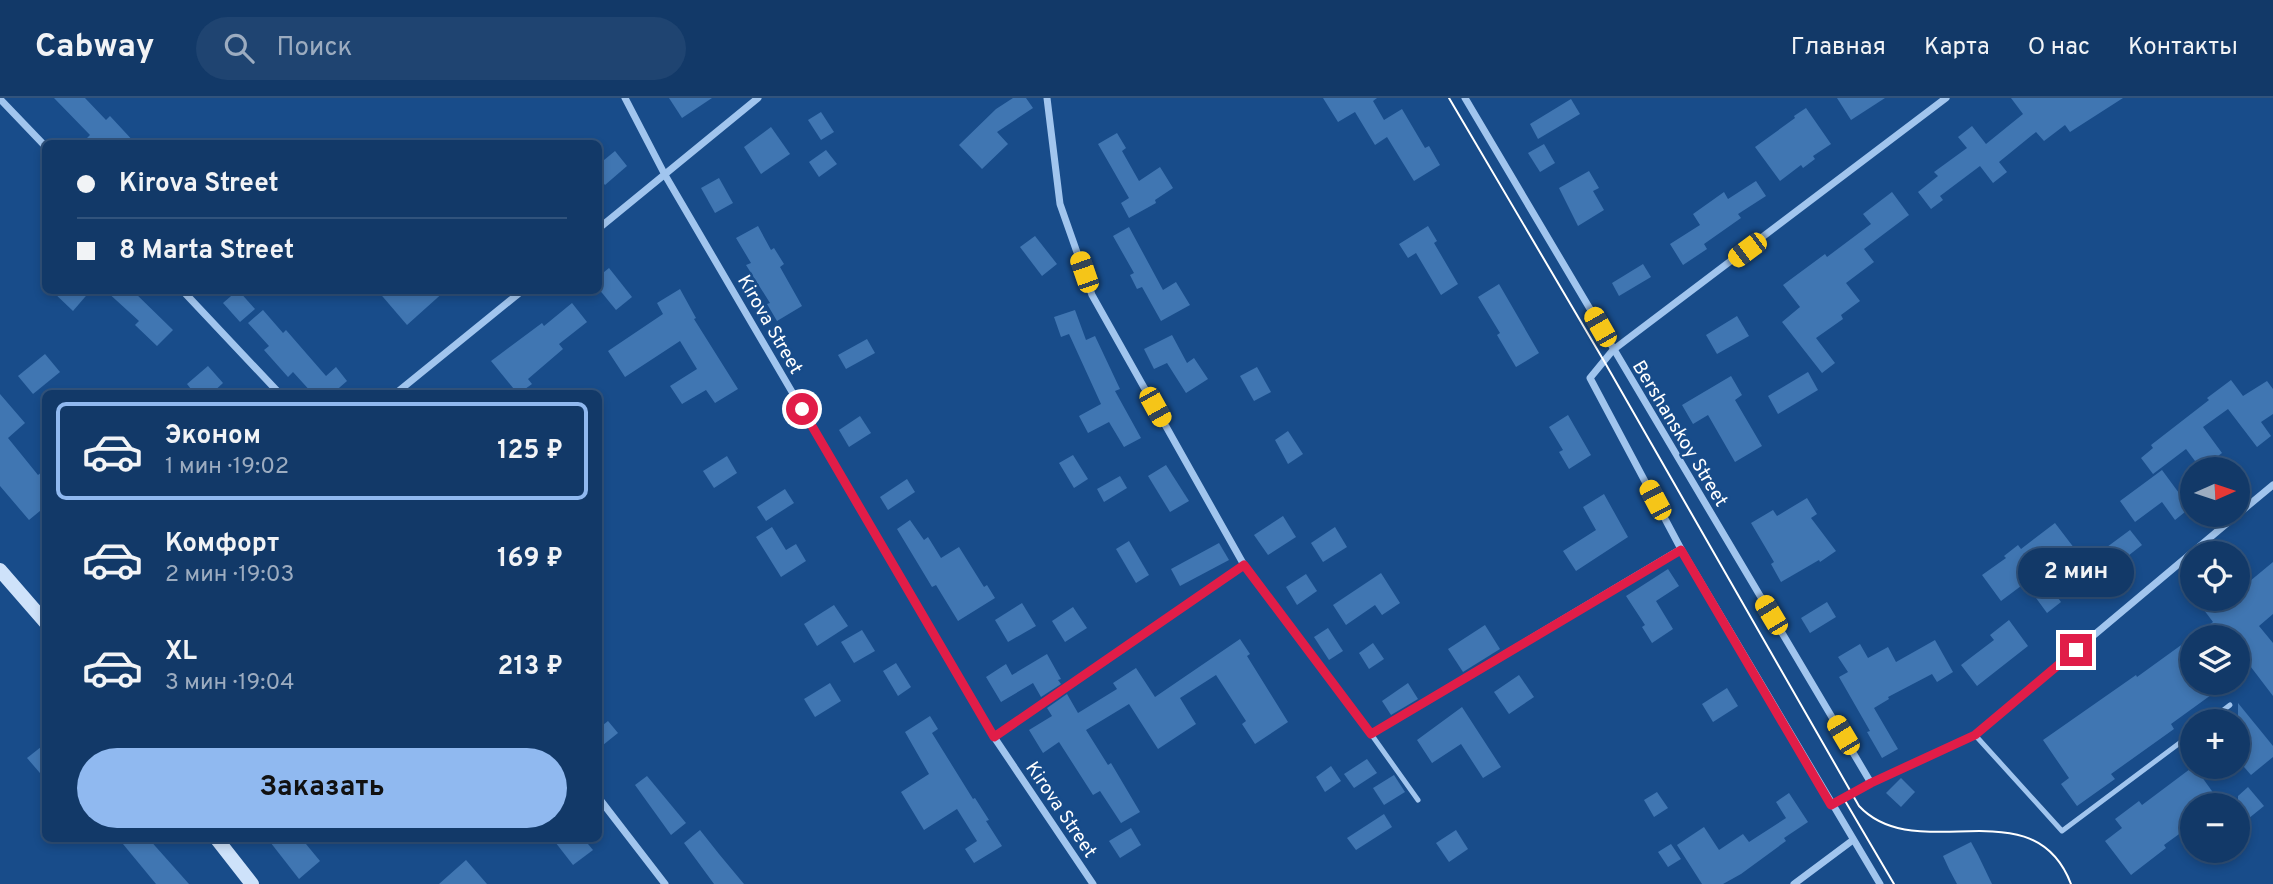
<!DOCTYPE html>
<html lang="ru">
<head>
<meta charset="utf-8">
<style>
  :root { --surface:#123968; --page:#1f4471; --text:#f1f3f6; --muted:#9cacc0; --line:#31537c; --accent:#90b9f0 }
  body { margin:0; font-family:Overpass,sans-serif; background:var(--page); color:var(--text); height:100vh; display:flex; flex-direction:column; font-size:26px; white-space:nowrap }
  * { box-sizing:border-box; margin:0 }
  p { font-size:23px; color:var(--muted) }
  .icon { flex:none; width:38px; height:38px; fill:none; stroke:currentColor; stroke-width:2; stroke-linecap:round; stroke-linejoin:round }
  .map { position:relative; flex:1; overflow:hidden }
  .side { position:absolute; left:42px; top:292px; width:560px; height:452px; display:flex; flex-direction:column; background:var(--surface); border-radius:10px; box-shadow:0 4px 10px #0003,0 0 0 2px var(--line) }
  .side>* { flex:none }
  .banner { position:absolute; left:42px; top:42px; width:560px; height:154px; border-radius:10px; box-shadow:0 4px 10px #0003,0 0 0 2px var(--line); display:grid; align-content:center; height:154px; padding:0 35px; background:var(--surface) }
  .needle { width:46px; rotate:87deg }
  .buttons { position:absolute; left:2180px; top:359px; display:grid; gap:14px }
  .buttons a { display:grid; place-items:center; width:70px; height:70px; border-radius:50%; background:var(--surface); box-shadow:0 4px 10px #0003,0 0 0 2px var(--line); font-size:35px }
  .end { position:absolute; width:32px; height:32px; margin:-16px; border:9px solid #e11d48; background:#fff; box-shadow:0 0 0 4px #fff }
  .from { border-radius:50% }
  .bubble { position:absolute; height:49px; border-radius:24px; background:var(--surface); box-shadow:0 4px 10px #0003,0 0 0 2px var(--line); font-size:23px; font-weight:700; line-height:49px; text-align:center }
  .car { position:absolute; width:21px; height:42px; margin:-21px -10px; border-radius:9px; box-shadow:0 0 5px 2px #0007; background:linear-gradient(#f5c518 24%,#345 0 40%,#f5c518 0 76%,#345 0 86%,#f5c518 0) }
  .banner b { display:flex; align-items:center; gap:24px; height:66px; font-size:26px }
  .banner b+b { border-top:2px solid var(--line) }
  .banner i { width:18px; height:18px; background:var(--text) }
  ul { padding:12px 0 0; list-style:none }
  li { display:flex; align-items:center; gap:21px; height:98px; margin:0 14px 10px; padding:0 21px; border:4px solid transparent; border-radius:10px }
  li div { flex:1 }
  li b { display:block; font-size:26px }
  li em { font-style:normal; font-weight:700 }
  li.on { border-color:var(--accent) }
  li>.icon { width:63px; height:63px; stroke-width:1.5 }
  .cta { display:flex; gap:14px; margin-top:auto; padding:14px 35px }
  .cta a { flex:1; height:80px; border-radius:42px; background:var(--accent); color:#111; font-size:28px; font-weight:700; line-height:80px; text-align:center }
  header { display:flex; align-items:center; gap:42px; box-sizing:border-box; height:98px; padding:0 35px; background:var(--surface); border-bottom:2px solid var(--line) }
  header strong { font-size:33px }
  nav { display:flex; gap:38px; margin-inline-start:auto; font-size:24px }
  .search { width:490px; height:63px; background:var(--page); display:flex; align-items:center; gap:18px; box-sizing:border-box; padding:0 24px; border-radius:38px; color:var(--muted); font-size:26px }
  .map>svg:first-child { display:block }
  .building { fill:#4076b2 }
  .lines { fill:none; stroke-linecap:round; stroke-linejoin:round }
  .lane { stroke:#a1c5ee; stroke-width:5 }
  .street { stroke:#a1c5ee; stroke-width:7 }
  .secondary { stroke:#cee2fa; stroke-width:14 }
  .tram { stroke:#fff; stroke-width:2 }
  .route { stroke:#e11d48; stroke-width:9 }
  .labels { text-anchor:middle; stroke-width:5; stroke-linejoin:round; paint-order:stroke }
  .street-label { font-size:19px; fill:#fff; stroke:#184c8a }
</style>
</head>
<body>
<header>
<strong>Cabway</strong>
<div class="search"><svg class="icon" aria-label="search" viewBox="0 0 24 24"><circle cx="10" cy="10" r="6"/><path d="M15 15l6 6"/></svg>Поиск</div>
<nav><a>Главная</a><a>Карта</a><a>О нас</a><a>Контакты</a></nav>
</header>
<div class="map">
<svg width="2273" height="786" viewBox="0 0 2273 786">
  <rect width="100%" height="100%" fill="#184c8a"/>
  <g class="building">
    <path d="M54 0H85L106 22 110 18 136 46H81L90 37Z"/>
    <path d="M669 0H712L682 20Z"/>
    <path d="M1013 0H1026L1033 10 997 34 1008 46 982 71 959 47 996 11Z"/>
    <path d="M1323 0H1377L1373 3 1384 22 1402 11 1425 50 1429 48 1440 67 1414 83 1387 39 1375 47 1355 14 1338 24Z"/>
    <path d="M1837 0H1885L1851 22Z"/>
    <path d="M2011 0H2123L2070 34 2065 27 2044 43 2036 34 1999 64 2007 74 1993 85 1980 68 1940 98 1943 102 1931 111 1918 94 1938 78 1934 74 1967 50 1958 39 1972 28 1986 46 2023 16Z"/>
    <path d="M1571 1 1580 16 1538 41 1530 26Z"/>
    <path d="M1806 10 1831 46 1813 58 1815 61 1803 70 1801 67 1780 83 1755 49 1795 20 1794 18Z"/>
    <path d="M821 14 834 34 821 42 808 22Z"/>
    <path d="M771 29 790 56 761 76 744 49Z"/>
    <path d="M1117 35 1126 50 1122 53 1139 83 1160 69 1173 90 1155 102 1156 105 1129 120 1121 105 1129 100 1098 46Z"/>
    <path d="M1544 46 1555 65 1540 74 1528 55Z"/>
    <path d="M826 52 837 66 819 79 809 64Z"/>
    <path d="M615 53 627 68 605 87 598 79V67Z"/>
    <path d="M1589 73 1599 90 1593 93 1604 112 1578 128 1559 90Z"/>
    <path d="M719 80 733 105 715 115 701 90Z"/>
    <path d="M1756 83 1766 98 1738 116 1741 120 1704 146 1707 151 1683 167 1670 146 1700 127 1693 116 1724 94 1728 101Z"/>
    <path d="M1892 94 1909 117 1864 151 1874 164 1846 185 1860 203 1841 217 1843 221 1816 240 1835 265 1822 275 1782 224 1800 209 1783 187 1825 156 1827 159 1871 126 1863 116Z"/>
    <path d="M758 128 771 152 774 150 784 166 780 169 802 208 777 223 767 206 770 205 746 167 751 165 736 140Z"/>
    <path d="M1428 128 1437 143 1434 145 1458 186 1441 197 1416 155 1408 160 1399 146Z"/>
    <path d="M1129 129 1163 192 1176 184 1190 207 1161 223 1142 189 1137 191 1130 177 1134 175 1113 138Z"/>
    <path d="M1035 138 1057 166 1042 178 1020 149Z"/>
    <path d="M1643 166 1651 179 1619 198 1612 185Z"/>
    <path d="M609 170 632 199 616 212 598 190V179Z"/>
    <path d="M1499 186 1539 255 1516 269 1497 237 1500 235 1478 199Z"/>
    <path d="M680 191 696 220 694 221 738 291 715 305 706 292 682 306 670 288 697 271 680 243 625 279 608 253 663 216 657 205Z"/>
    <path d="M51 192H91L73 213Z"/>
    <path d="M105 192H132L173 232 157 248 135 227 139 223Z"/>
    <path d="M238 192 255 211 240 224 223 205Z"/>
    <path d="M377 192H446L407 227Z"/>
    <path d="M572 205 587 224 559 246 563 251 528 281 532 286 518 296 491 263 542 225 544 228Z"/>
    <path d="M263 212 283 235 286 232 326 278 336 269 347 283 332 296H313L293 274 288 279 264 252 269 248 248 225Z"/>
    <path d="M1075 212 1086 242 1095 238 1120 291 1115 293 1141 340 1124 349 1109 324 1088 335 1079 318 1101 306 1069 236 1061 239 1054 219Z"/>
    <path d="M1737 218 1749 238 1717 256 1706 237Z"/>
    <path d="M1172 237 1187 265 1194 260 1208 281 1186 295 1167 265 1154 271 1144 251Z"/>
    <path d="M867 241 875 255 846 271 838 257Z"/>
    <path d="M45 256 60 274 33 296 18 278Z"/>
    <path d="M208 268 223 285 211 296H195L187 286Z"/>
    <path d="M1257 269 1271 294 1254 303 1240 278Z"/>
    <path d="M1808 274 1818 292 1778 316 1768 298Z"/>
    <path d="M1731 278 1742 297 1735 302 1762 348 1735 364 1708 317 1693 326 1682 307Z"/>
    <path d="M2231 282 2243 298 2267 283 2273 291V316L2261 324 2271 338 2257 349 2228 311 2203 329 2222 355 2201 371 2186 351 2153 376 2141 360 2153 350 2151 347 2209 302 2207 300Z"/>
    <path d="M0 296 25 325 8 340 38 377 46 371V408L29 422 0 388Z"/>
    <path d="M1568 317 1591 357 1569 371 1559 354 1563 352 1549 329Z"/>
    <path d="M860 318 871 335 849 349 839 332Z"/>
    <path d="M1288 333 1303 356 1288 366 1275 342Z"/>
    <path d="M1073 357 1088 381 1074 390 1059 365Z"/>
    <path d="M727 358 737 375 714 390 703 373Z"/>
    <path d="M1166 367 1189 403 1170 414 1148 378Z"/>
    <path d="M2162 372 2190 410 2175 422 2162 404 2135 424 2120 403Z"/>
    <path d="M1120 378 1127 390 1104 404 1097 391Z"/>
    <path d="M907 381 915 394 888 412 880 399Z"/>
    <path d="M785 391 794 405 766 423 757 409Z"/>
    <path d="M1604 396 1628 439 1576 473 1563 453 1596 432 1583 409Z"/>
    <path d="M1807 400 1817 416 1811 420 1836 453 1820 464 1819 462 1781 484 1771 466 1774 464 1751 425 1773 412 1777 418Z"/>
    <path d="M1283 418 1296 439 1268 457 1254 437Z"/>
    <path d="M910 422 924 442 928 439 941 460 959 449 984 489 987 487 995 500 958 523 936 487 932 489 897 431Z"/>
    <path d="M2055 425 2081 459 2047 485 2061 504 2047 515 2025 485 2001 503 1982 477 2006 460 2004 458 2018 447 2021 451Z"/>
    <path d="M772 429 786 452 796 446 806 463 781 479 756 439Z"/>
    <path d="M1335 429 1347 449 1323 464 1311 445Z"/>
    <path d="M2130 432 2142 447 2119 465 2107 449Z"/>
    <path d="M1129 443 1149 477 1136 485 1116 451Z"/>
    <path d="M1219 445 1229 462 1180 488 1171 471Z"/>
    <path d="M2273 464V516L2259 528 2273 545V598L2238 552V539H2193V584H2229L2171 626 2174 631 2111 676 2115 681 2077 708 2061 686 2069 680 2043 642 2136 577 2137 579 2213 524 2195 500H2238V493Z"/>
    <path d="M1668 471 1679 488 1656 503 1673 531 1652 545 1642 529 1645 527 1626 498Z"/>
    <path d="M1381 475 1400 505 1382 517 1375 507 1346 527 1333 507Z"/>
    <path d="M1306 476 1317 493 1297 507 1286 489Z"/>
    <path d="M1827 504 1836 519 1810 535 1801 520Z"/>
    <path d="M1022 505 1036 528 1008 544 995 522Z"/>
    <path d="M834 507 848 528 817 548 804 526Z"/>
    <path d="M1073 509 1087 530 1065 544 1052 523Z"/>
    <path d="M2009 522 2028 548 1977 588 1961 567 1994 542 1990 537Z"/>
    <path d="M1485 527 1500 551 1463 574 1448 551Z"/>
    <path d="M1328 530 1343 553 1329 562 1314 539Z"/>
    <path d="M862 532 875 553 854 565 841 544Z"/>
    <path d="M1240 541 1250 556 1247 558 1288 624 1255 646 1242 626 1246 623 1216 577 1180 600 1196 626 1158 651 1129 606 1086 632 1108 667 1111 665 1140 714 1121 725 1100 693 1093 697 1059 644 1043 655 1029 632 1052 618 1047 610 1067 596 1078 615 1117 591 1113 585 1136 570 1155 599Z"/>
    <path d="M1935 542 1953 574 1937 584 1932 576 1888 599 1889 601 1874 610 1898 651 1882 660 1867 634 1870 633 1839 579 1848 574 1838 559 1860 546 1868 560 1888 549 1896 564Z"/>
    <path d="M1373 545 1384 561 1369 571 1359 555Z"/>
    <path d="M1047 556 1061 581 1058 582 1061 586 1041 599 1033 585 1001 604 986 579 1006 566 1012 577Z"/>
    <path d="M896 565 911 589 898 598 883 573Z"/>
    <path d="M1519 577 1534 599 1509 616 1494 594Z"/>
    <path d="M830 585 841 603 815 619 804 601Z"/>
    <path d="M1408 585 1418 601 1391 617 1382 603Z"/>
    <path d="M1727 590 1738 608 1713 624 1702 606Z"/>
    <path d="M2238 605 2273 648V659L2251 677 2238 662Z"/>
    <path d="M1462 609 1501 669 1483 680 1461 646 1432 665 1417 642Z"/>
    <path d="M930 618 938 631 932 635 973 701 975 700 989 722 986 723 1002 748 974 765 965 751 977 743 957 711 924 732 901 694 929 676 905 634Z"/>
    <path d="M608 623 618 635 598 651V631Z"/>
    <path d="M46 645V682L27 660Z"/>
    <path d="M1367 661 1377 675 1354 690 1344 676Z"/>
    <path d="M1331 668 1341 683 1325 694 1316 679Z"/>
    <path d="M2194 668 2222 707H2193V726L2164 747 2166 750 2131 777 2105 743 2122 730 2115 721 2139 703 2142 707Z"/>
    <path d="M1394 677 1405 694 1384 707 1373 690Z"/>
    <path d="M647 678 686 725 671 737 635 687Z"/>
    <path d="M1901 680 1915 694 1901 709 1886 695Z"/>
    <path d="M2248 689 2264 708 2238 729V698Z"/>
    <path d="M1657 694 1668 710 1654 719 1644 702Z"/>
    <path d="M1789 695 1808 724 1784 740 1786 743 1741 776 1723 786H1702L1677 747 1704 729 1719 752 1743 736 1749 744 1786 720 1776 704Z"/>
    <path d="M1384 716 1392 729 1356 752 1347 740Z"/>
    <path d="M1131 730 1141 747 1120 760 1109 743Z"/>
    <path d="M700 732 719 756 744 786H714L684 745Z"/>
    <path d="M1456 732 1468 751 1449 764 1436 745Z"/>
    <path d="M118 740H148L189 786H156Z"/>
    <path d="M267 740H301L320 763 299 781Z"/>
    <path d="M552 740H583L593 752 573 767Z"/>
    <path d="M1971 744 1978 757 1992 786H1957L1949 771 1943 758Z"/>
    <path d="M1671 746 1681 761 1668 769 1658 754Z"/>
    <path d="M466 762 487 786H439Z"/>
  </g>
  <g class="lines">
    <g class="lane">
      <path d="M2209 623 2230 607"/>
      <path d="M1371 636 1418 702"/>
      <path d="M1975 637 2062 733 2193 635"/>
    </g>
    <g class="street">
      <path d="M625 0 665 77 994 639 1093 786"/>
      <path d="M1047 0 1060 106 1092 197 1244 467 1371 636 1681 451"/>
      <path d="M1465 0 1871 685"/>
      <path d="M0 1 46 49"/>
      <path d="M598 131 758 0"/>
      <path d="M182 192 280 296"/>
      <path d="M395 296 523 192"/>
      <path d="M2238 416 2273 387"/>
      <path d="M994 639 1244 467"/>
      <path d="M598 699 665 786"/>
      <path d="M1831 707 1871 685 1975 637 2238 416"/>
      <path d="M1794 786 1853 742"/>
      <path d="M1880 786 1681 451 1590 280 1613 252 1946 0"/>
    </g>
    <g class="secondary">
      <path d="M0 472 46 525"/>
      <path d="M216 740 252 786"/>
    </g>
    <g class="tram">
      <path d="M1449 0 1604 263 1859 708C1917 770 2033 687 2071 786"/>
      <path d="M1844 701 1894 786"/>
    </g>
  </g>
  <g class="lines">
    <path class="route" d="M802 311 994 639 1244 467 1371 636 1681 452 1831 707 1871 685 1975 637 2076 552"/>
  </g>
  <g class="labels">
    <g class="street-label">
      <text transform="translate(771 226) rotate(60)" y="7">Kirova Street</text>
      <text transform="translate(1681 335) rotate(59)" y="7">Bershanskoy Street</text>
      <text transform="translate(1062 711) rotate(56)" y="7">Kirova Street</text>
    </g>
  </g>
</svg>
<div class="buttons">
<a><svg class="needle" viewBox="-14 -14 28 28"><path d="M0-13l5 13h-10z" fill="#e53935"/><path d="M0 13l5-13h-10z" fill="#9cacc0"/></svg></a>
<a><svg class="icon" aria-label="locate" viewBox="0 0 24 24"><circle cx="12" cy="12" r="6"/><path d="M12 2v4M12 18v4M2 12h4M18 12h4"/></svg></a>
<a><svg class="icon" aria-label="layers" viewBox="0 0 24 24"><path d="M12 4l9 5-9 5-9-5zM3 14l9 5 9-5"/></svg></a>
<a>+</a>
<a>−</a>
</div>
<i class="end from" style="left:802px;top:311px"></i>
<i class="end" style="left:2076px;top:552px"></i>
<div class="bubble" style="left:2018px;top:450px;width:116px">2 мин</div>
<i class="car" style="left:1747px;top:152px;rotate:233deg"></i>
<i class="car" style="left:1084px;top:174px;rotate:341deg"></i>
<i class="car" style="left:1600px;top:229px;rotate:330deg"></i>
<i class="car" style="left:1155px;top:309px;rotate:151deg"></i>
<i class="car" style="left:1655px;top:402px;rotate:332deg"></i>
<i class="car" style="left:1771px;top:517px;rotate:329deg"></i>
<i class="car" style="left:1843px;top:637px;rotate:329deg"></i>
<div class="banner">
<b><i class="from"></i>Kirova Street</b>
<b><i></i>8 Marta Street</b>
</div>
<section class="side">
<ul>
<li class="on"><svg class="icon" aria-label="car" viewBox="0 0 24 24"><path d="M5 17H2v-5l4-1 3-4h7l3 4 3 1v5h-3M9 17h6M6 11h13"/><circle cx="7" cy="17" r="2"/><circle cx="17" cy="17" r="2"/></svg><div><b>Эконом</b><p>1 мин · 19:02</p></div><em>125 ₽</em></li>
<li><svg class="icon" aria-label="car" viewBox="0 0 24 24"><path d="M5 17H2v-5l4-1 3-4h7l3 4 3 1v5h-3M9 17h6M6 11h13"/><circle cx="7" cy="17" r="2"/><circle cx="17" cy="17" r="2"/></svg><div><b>Комфорт</b><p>2 мин · 19:03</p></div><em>169 ₽</em></li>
<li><svg class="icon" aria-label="car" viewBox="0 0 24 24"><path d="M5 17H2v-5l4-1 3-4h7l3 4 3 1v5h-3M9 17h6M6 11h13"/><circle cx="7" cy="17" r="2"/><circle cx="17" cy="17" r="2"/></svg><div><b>XL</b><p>3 мин · 19:04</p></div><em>213 ₽</em></li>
</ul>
<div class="cta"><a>Заказать</a></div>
</section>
</div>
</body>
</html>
